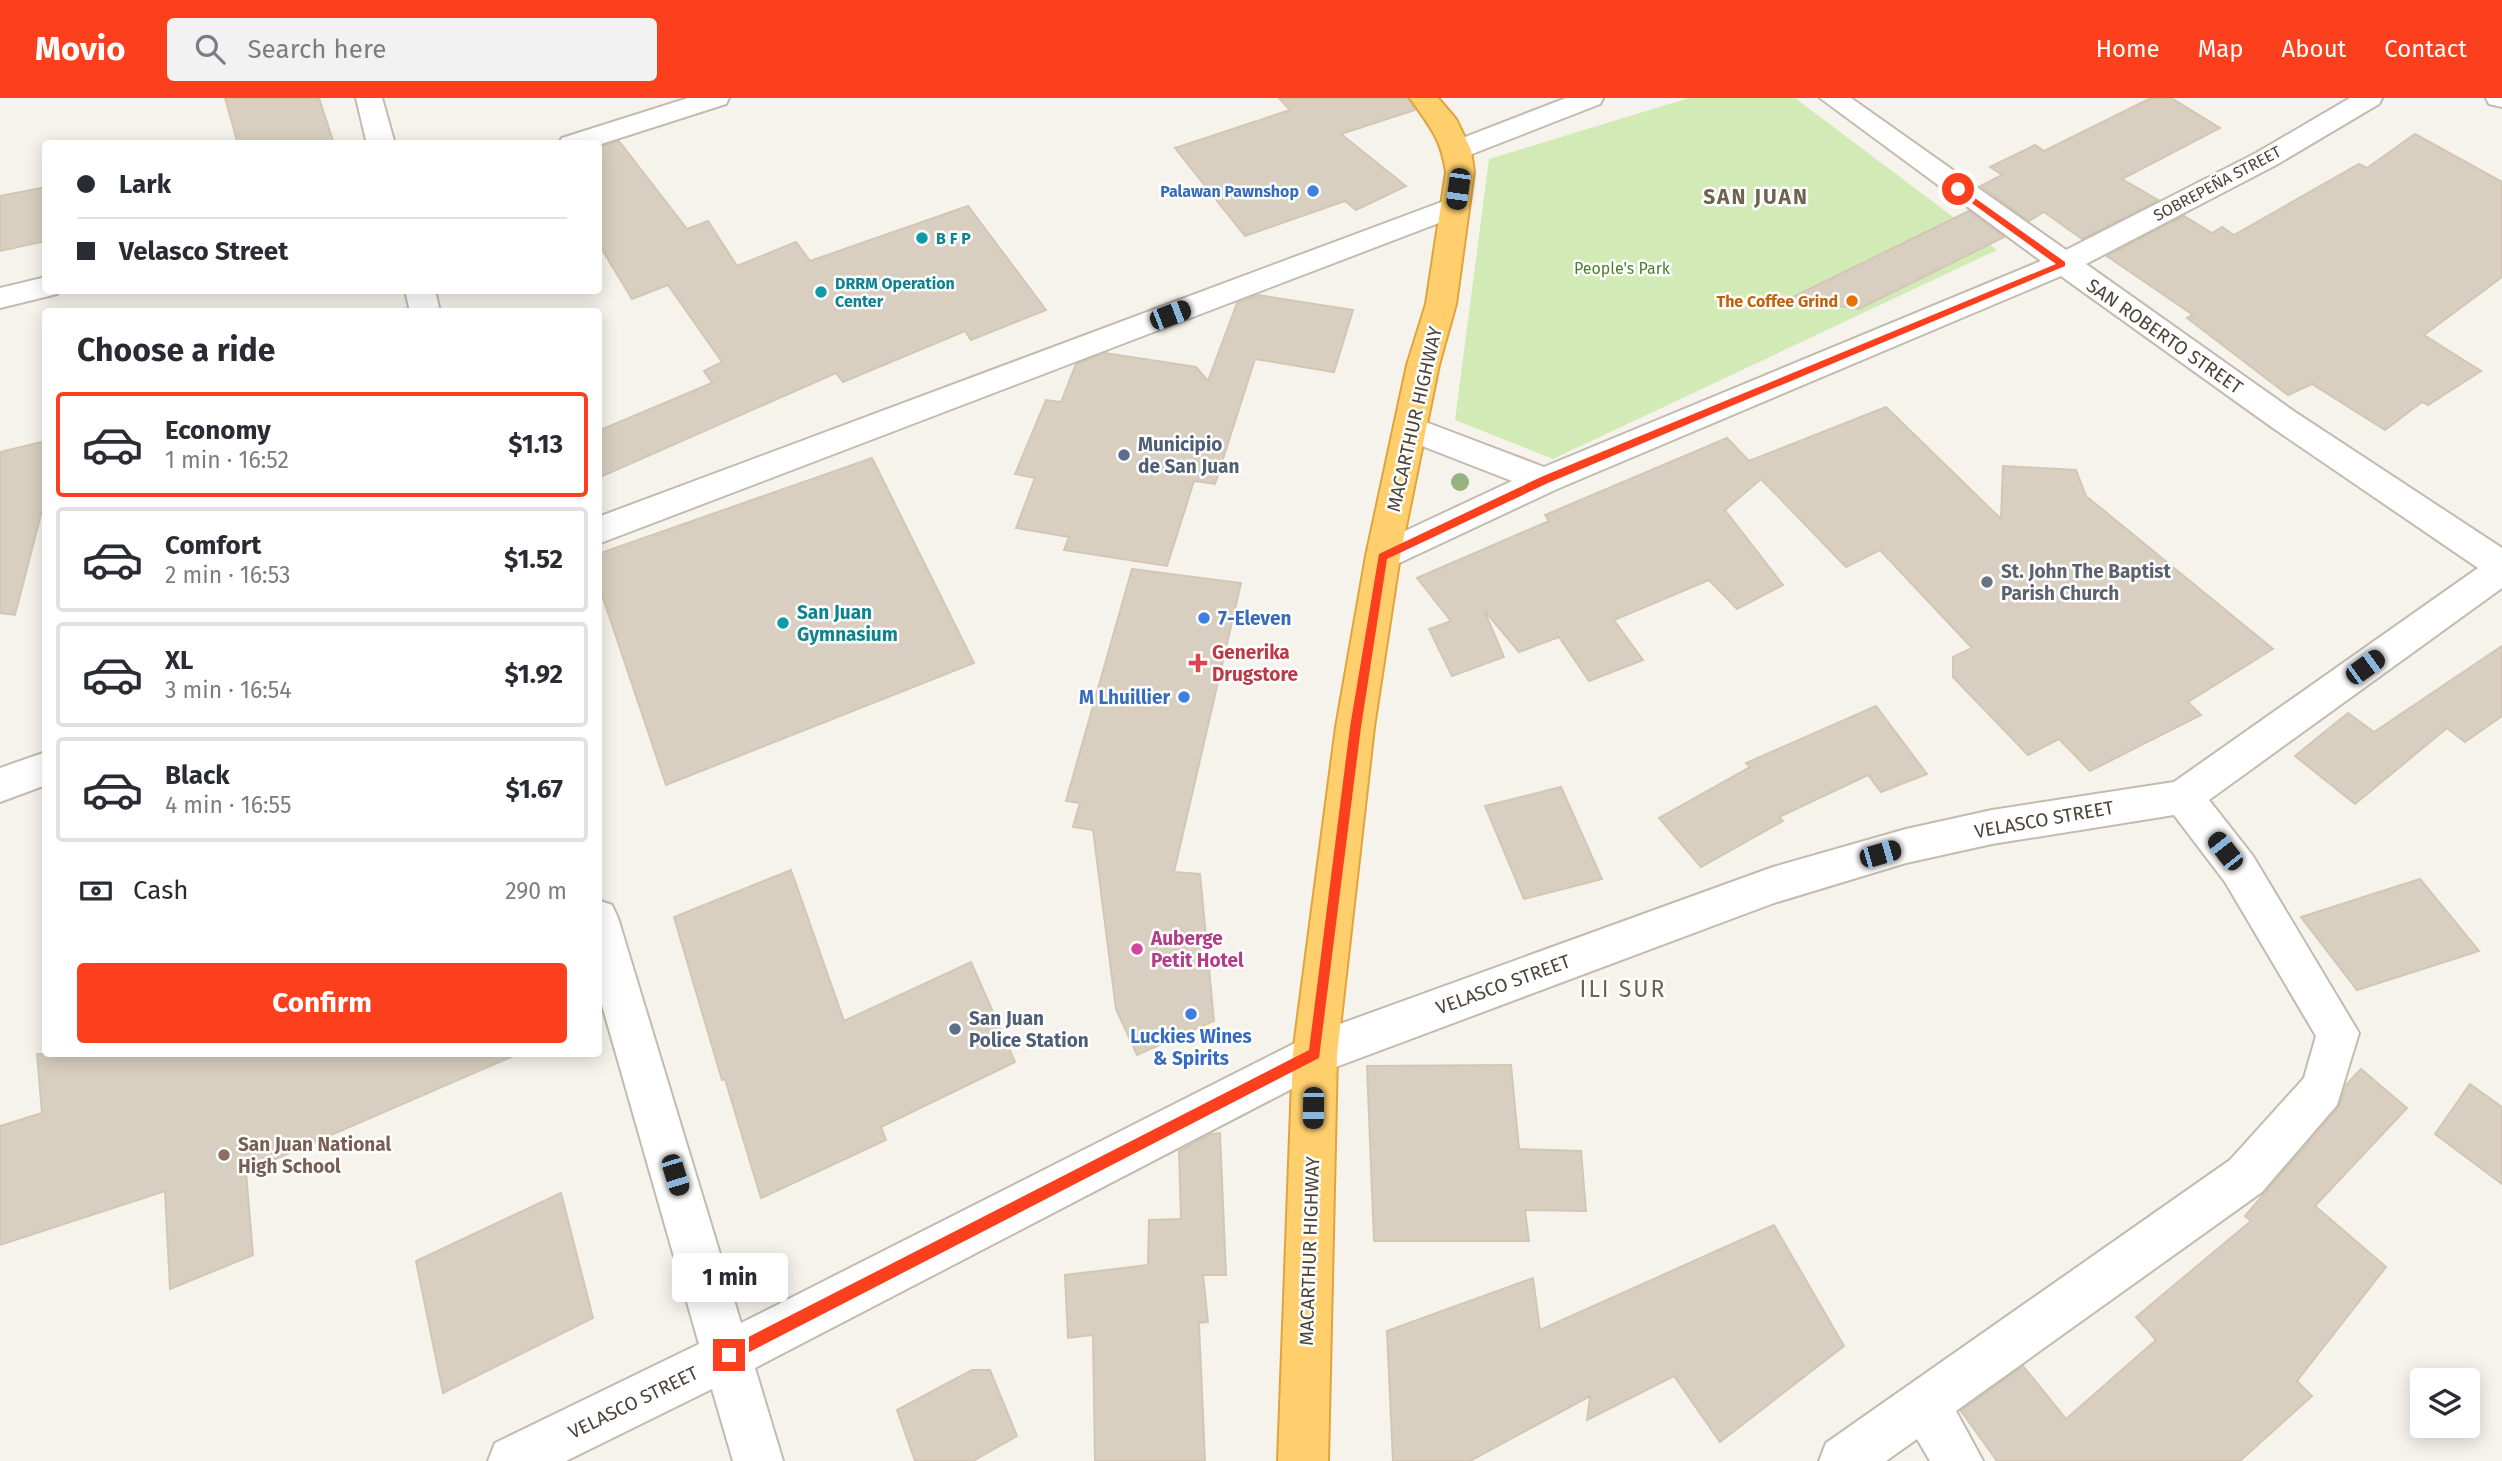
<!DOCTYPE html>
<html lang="en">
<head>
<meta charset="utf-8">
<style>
  :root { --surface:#fff; --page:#f2f2f3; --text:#2b2b33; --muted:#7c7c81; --line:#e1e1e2; --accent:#fc3f1d }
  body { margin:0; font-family:"Fira Sans",sans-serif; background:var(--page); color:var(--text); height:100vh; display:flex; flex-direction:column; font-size:26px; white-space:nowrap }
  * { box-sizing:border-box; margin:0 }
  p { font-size:23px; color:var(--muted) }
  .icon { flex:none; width:38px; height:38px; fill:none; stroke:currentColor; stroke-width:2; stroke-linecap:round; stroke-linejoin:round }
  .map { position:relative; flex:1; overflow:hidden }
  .side { position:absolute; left:42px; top:210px; width:560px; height:749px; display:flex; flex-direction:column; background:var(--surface); border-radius:7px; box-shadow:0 4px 18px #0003 }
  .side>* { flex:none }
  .banner { position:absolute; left:42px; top:42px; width:560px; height:154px; border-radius:7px; box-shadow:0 4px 18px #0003; display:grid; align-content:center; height:154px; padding:0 35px; background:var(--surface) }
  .tools { position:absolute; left:2410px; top:1270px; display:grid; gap:14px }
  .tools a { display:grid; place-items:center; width:70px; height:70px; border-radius:7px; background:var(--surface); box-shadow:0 4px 18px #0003; font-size:35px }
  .end { position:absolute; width:32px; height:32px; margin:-16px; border:9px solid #fc3f1d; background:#fff; box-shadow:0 0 0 4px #fff }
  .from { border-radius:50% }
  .bubble { position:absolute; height:49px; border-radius:7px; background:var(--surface); box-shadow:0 4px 18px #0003; font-size:23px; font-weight:700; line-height:49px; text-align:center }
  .car { position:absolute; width:21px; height:42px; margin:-21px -10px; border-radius:9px; box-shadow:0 0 5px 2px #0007; background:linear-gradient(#222 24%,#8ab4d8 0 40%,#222 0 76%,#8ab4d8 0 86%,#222 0) }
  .banner b { display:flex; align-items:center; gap:24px; height:66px; font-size:26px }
  .banner b+b { border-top:2px solid var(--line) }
  .banner i { width:18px; height:18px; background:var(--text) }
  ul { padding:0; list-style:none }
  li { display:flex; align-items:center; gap:21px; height:105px; margin:0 14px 10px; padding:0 21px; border:4px solid var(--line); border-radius:7px }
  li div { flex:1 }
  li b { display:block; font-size:26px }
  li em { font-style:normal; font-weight:700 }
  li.active { border-color:var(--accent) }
  li>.icon { width:63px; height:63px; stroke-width:1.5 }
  h2 { padding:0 35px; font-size:32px; line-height:84px }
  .pay { display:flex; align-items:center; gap:18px; height:77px; padding:0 35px; font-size:26px }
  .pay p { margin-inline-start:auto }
  .cta { display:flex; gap:14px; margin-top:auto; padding:14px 35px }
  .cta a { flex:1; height:80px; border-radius:7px; background:var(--accent); color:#fff; font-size:28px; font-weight:700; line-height:80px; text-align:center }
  header { display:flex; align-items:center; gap:42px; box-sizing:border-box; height:98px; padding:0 35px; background:var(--accent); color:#fff }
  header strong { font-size:33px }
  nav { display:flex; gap:38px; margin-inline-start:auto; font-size:24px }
  .search { width:490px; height:63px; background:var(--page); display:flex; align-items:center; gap:18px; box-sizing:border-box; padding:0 24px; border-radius:7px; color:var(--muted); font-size:26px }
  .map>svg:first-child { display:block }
  .green { fill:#d2eab5 }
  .building { fill:#d8cfc1; stroke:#d3c7b4; stroke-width:2 }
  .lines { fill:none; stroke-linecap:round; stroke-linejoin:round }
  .minor-casing { stroke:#c2bbae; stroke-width:4 }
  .highway-casing { stroke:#e0a43c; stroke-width:4 }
  .minor { fill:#fff; fill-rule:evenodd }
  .highway { fill:#ffcf6e; fill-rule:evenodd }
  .tree { fill:#97b381 }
  .route { fill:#fc3f1d }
  .shop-dot { fill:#3f7fe0; stroke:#fff; stroke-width:2.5 }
  .culture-dot { fill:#0f9aa8; stroke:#fff; stroke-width:2.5 }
  .food-dot { fill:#e8710a; stroke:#fff; stroke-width:2.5 }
  .service-dot { fill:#5c6f8a; stroke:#fff; stroke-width:2.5 }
  .worship-dot { fill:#6b7280; stroke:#fff; stroke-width:2.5 }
  .health-dot { fill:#e0444e; stroke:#fff; stroke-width:2.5 }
  .hotel-dot { fill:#d1479c; stroke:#fff; stroke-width:2.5 }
  .education-dot { fill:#8d6e63; stroke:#fff; stroke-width:2.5 }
  .labels { text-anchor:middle; stroke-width:5; stroke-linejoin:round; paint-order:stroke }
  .far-street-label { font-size:16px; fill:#4b4439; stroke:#fff }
  .far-shop-label { font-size:16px; font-weight:bold; fill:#366cbe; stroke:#fff; text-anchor:end }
  .far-culture-label { font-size:16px; font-weight:bold; fill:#0d838f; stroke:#fff; text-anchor:start }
  .far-park-label { font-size:16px; fill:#4a7f2a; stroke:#fff }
  .far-food-label { font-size:16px; font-weight:bold; fill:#c56008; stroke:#fff; text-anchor:end }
  .street-label { font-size:19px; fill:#4b4439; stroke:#fff }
  .service-label { font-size:19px; font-weight:bold; fill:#4e5e75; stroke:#fff; text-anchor:start }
  .worship-label { font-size:19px; font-weight:bold; fill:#5b616d; stroke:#fff; text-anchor:start }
  .culture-label { font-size:19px; font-weight:bold; fill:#0d838f; stroke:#fff; text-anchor:start }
  .shop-label { font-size:19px; font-weight:bold; fill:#366cbe; stroke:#fff; text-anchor:start }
  .health-label { font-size:19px; font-weight:bold; fill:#be3a42; stroke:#fff; text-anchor:start }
  .hotel-label { font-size:19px; font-weight:bold; fill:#b23c85; stroke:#fff; text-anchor:start }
  .education-label { font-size:19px; font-weight:bold; fill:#785e54; stroke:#fff; text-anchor:start }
  .far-district-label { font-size:21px; font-weight:bold; letter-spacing:2px; fill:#6e6250; stroke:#fff }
  .quarter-label { font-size:23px; letter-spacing:2px; fill:#6e6250; stroke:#fff }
</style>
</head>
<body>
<header>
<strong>Movio</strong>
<div class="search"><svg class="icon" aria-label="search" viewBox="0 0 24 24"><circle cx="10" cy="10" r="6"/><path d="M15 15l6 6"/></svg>Search here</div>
<nav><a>Home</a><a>Map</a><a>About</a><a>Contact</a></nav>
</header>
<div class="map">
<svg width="2502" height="1363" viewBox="0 0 2502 1363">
  <rect width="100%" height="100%" fill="#f6f3ec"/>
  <path class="green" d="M1689 0H1795L1997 152 1553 361 1455 322 1489 61Z"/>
  <g class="building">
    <path d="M225 0H319L334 46H238Z"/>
    <path d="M1279 0H1407L1415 12 1341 36 1406 88 1356 112 1345 103 1245 138 1175 50 1290 12Z"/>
    <path d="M2151 0H2171L2220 30 2122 81 2158 102 2082 141 2044 114 2029 123 1981 88 2002 77 1990 69 2035 47 2044 53Z"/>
    <path d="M2415 36 2502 84V179L2424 237 2481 273 2428 307 2422 304 2385 332 2312 286 2288 297 2187 220 2193 217 2107 158 2184 118 2212 135 2222 129 2234 137 2359 66 2367 70Z"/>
    <path d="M619 43 687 131 708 123 737 168 796 144 810 163 968 108 1046 212 971 242 965 233 843 284 836 275 598 380V333L712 285 704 273 722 264 668 187 632 201 598 145V50Z"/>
    <path d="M46 89V143L0 153V98Z"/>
    <path d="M1969 113 2004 139 1859 211 1789 201Z"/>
    <path d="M1258 197 1353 212 1334 274 1255 261 1215 386 1194 383 1167 468 1064 452 1069 439 1016 430 1035 380 1015 376 1046 302 1061 304 1076 266 1105 255 1196 269 1208 283 1237 205Z"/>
    <path d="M1886 309 2001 421 2003 368 2076 372 2086 398 2273 551 2188 604 2201 617 2090 673 2059 641 2028 657 1953 579V559L1972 550 1880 452 1846 469 1761 381 1725 412 1783 487 1737 511 1709 482 1614 522 1643 562 1589 583 1559 539 1519 554 1484 512 1504 559 1452 578 1429 531 1451 523 1417 480 1549 423 1545 417 1727 340 1749 363Z"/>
    <path d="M46 343V397L15 517 0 515V354Z"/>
    <path d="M872 360 974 565 666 687 598 485V456Z"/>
    <path d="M1132 471 1241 485 1174 774 1200 776 1214 923 1137 957 1116 911 1093 732 1073 729 1080 705 1066 703Z"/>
    <path d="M2502 548V618L2465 644 2447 630 2355 706 2295 658 2348 615 2374 634Z"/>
    <path d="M1876 608 1927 676 1881 694 1868 677 1779 719 1783 723 1701 769 1659 720 1750 669 1746 665Z"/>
    <path d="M1561 689 1602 781 1524 801 1485 708Z"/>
    <path d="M791 772 844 923 971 864 1015 964 881 1029 886 1042 761 1100 725 981 722 982 674 819Z"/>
    <path d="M2420 781 2479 853 2357 892 2301 819Z"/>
    <path d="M37 956H518L246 1074 253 1157 170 1191 165 1093 0 1147V1028L42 1015Z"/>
    <path d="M1511 967 1519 1051 1581 1053 1586 1113 1525 1112 1529 1143H1374L1367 968Z"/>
    <path d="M2361 971 2407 1010 2315 1108 2386 1169 2297 1283 2312 1298 2240 1363H1997L1961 1313 2023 1268 2066 1321 2156 1242 2136 1219 2251 1123 2245 1118 2339 1009 2346 987Z"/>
    <path d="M2470 986 2502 1009V1086L2435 1036Z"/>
    <path d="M1220 1035 1226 1177H1203L1208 1224 1199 1225 1205 1363H1095L1093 1237 1068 1240 1065 1177 1148 1167 1149 1122 1181 1121 1179 1053 1211 1036Z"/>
    <path d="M561 1095 593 1220 443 1295 416 1163Z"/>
    <path d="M1774 1127 1844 1248 1720 1344 1674 1278 1587 1322 1590 1298 1470 1363H1393L1387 1233 1533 1180 1540 1232Z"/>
    <path d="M972 1272H990L1017 1338 973 1363H915L897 1312Z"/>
  </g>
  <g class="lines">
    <defs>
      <g id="minor">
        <path d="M356 0H382L395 46H367Z"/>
        <path d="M688 0H729L726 6 598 47 558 46 562 40Z"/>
        <path d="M1566 0H1603L1600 6 1467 58 1457 61 1447 58 1443 52 1447 46Z"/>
        <path d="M1820 0H1851L2066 152 2256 55 2350 0H2382L2379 6 2276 67 2086 166 2295 314 2502 450V490L2209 702 2253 758 2359 935 2337 1007 2262 1094 1956 1313 1983 1363H1930L1917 1341 1886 1363H1819L1826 1345 2230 1062 2304 980 2316 938 2225 784 2174 717 1992 746 1906 765 1774 805 1328 972 755 1270 783 1363H733L712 1291 566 1363H488L495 1345 699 1246 598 893V802L612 807 618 820 741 1225 1315 935 1773 769 1906 731 1992 712 2174 684 2478 470 2273 330 2061 178 1557 391 1395 467 1383 471 1371 467 1366 458 1371 449 1512 383 1399 339 1395 331 1399 323 1411 319 1423 323 1544 369 2041 163Z"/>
        <path d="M2486 0H2502V9L2489 6Z"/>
        <path d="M1455 99 1465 101 1469 108 1465 115 598 446V419Z"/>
        <path d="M46 179V192H59L57 196 0 210V190Z"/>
        <path d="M405 192H435L440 214H410Z"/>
        <path d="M46 654V687L0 704V670Z"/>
      </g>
      <path id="highway" d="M1410 0H1438L1456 21 1471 52 1474 74 1456 206 1439 267 1400 458 1374 629 1337 956 1328 1363H1278L1293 956 1336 629 1366 458 1407 267 1426 206 1446 74C1441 39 1429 28 1410 0Z"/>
    </defs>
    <use href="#minor" class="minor-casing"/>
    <use href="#highway" class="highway-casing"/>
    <use href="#minor" class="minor"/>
    <use href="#highway" class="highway"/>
  </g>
  <circle class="tree" cx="1460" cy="384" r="9"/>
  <path class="route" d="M1958 88 2065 164V168L1548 385 1387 461 1361 629 1319 960 734 1262H723V1252L1309 952 1350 629 1379 456 1541 379 2056 166 1955 93Z"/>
  <g class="shop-dot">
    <circle cx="1313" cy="93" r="7"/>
    <circle cx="1204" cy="520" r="7"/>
    <circle cx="1184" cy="599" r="7"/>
    <circle cx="1191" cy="916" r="7"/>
  </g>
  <g class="culture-dot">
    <circle cx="922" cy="140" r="7"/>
    <circle cx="821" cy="194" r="7"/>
    <circle cx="783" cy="525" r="7"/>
  </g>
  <circle class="food-dot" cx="1852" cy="203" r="7"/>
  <g class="service-dot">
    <circle cx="1124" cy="357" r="7"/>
    <circle cx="955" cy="931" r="7"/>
  </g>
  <circle class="worship-dot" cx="1987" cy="484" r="7"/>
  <path class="health-dot" d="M1194.5 554.5h7v7h7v7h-7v7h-7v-7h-7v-7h7z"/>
  <circle class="hotel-dot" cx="1137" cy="851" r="7"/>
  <circle class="education-dot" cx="224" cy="1057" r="7"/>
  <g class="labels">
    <g class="far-street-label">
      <text transform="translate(2217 85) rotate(-28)" y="6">SOBREPEÑA STREET</text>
    </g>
    <g class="far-shop-label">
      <text x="1299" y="99">Palawan Pawnshop</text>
    </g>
    <g class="far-culture-label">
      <text x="936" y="146">B F P</text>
      <text x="835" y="191">DRRM Operation<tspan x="835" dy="18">Center</tspan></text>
    </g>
    <g class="far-park-label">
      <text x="1622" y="176">People's Park</text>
    </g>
    <g class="far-food-label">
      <text x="1838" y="209">The Coffee Grind</text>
    </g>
    <g class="street-label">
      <text transform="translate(2165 238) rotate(35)" y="7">SAN ROBERTO STREET</text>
      <text transform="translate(1414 321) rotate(-77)" y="7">MACARTHUR HIGHWAY</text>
      <text transform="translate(2044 721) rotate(-10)" y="7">VELASCO STREET</text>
      <text transform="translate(1503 886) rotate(-20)" y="7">VELASCO STREET</text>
      <text transform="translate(1309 1153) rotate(-88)" y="7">MACARTHUR HIGHWAY</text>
      <text transform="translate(633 1304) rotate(-26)" y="7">VELASCO STREET</text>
    </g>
    <g class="service-label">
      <text x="1138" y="353">Municipio<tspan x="1138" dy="22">de San Juan</tspan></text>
      <text x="969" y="927">San Juan<tspan x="969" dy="22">Police Station</tspan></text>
    </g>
    <g class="worship-label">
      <text x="2001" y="480">St. John The Baptist<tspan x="2001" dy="22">Parish Church</tspan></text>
    </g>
    <g class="culture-label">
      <text x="797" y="521">San Juan<tspan x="797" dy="22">Gymnasium</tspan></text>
    </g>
    <g class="shop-label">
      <text x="1218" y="527">7-Eleven</text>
      <text x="1170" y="606" text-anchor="end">M Lhuillier</text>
      <text x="1191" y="945" text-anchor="middle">Luckies Wines<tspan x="1191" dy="22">&amp; Spirits</tspan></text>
    </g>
    <g class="health-label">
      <text x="1212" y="561">Generika<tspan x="1212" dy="22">Drugstore</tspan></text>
    </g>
    <g class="hotel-label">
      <text x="1151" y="847">Auberge<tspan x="1151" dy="22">Petit Hotel</tspan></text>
    </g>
    <g class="education-label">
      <text x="238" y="1053">San Juan National<tspan x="238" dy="22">High School</tspan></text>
    </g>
    <g class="far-district-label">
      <text x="1756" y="106">SAN JUAN</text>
    </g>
    <g class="quarter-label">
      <text x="1623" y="899">ILI SUR</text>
    </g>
  </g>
</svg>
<div class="tools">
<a><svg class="icon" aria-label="layers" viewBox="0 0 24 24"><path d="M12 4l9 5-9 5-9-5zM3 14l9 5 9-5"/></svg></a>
</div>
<i class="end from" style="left:1958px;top:91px"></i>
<i class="end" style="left:729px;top:1257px"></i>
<div class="bubble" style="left:672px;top:1155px;width:116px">1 min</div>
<i class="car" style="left:1458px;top:91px;rotate:188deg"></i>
<i class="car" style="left:1170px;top:217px;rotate:69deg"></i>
<i class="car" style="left:2365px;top:569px;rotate:54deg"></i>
<i class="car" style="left:2225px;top:753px;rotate:322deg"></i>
<i class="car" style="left:1880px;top:756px;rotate:74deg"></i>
<i class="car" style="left:1313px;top:1010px;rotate:181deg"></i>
<i class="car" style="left:675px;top:1077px;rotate:163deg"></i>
<div class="banner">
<b><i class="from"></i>Lark</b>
<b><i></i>Velasco Street</b>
</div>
<section class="side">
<h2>Choose a ride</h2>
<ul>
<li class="active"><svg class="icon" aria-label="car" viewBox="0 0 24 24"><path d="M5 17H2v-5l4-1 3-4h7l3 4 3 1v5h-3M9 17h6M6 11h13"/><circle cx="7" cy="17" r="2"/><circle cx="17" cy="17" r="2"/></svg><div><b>Economy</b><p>1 min · 16:52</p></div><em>$1.13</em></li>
<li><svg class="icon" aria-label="car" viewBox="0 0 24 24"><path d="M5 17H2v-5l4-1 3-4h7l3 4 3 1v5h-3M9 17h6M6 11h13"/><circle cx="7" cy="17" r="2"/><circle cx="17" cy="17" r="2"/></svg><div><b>Comfort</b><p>2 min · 16:53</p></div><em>$1.52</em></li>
<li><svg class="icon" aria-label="car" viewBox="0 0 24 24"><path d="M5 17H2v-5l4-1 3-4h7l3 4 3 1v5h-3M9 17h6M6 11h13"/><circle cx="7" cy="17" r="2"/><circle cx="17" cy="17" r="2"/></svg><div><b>XL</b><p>3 min · 16:54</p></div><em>$1.92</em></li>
<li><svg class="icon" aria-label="car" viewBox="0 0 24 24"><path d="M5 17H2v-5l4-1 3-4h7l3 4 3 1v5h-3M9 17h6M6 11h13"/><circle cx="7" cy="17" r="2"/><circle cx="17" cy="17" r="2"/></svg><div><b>Black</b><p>4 min · 16:55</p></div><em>$1.67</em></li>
</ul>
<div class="pay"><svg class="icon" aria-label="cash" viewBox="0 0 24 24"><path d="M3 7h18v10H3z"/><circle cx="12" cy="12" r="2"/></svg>Cash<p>290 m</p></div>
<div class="cta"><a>Confirm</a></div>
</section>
</div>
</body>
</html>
